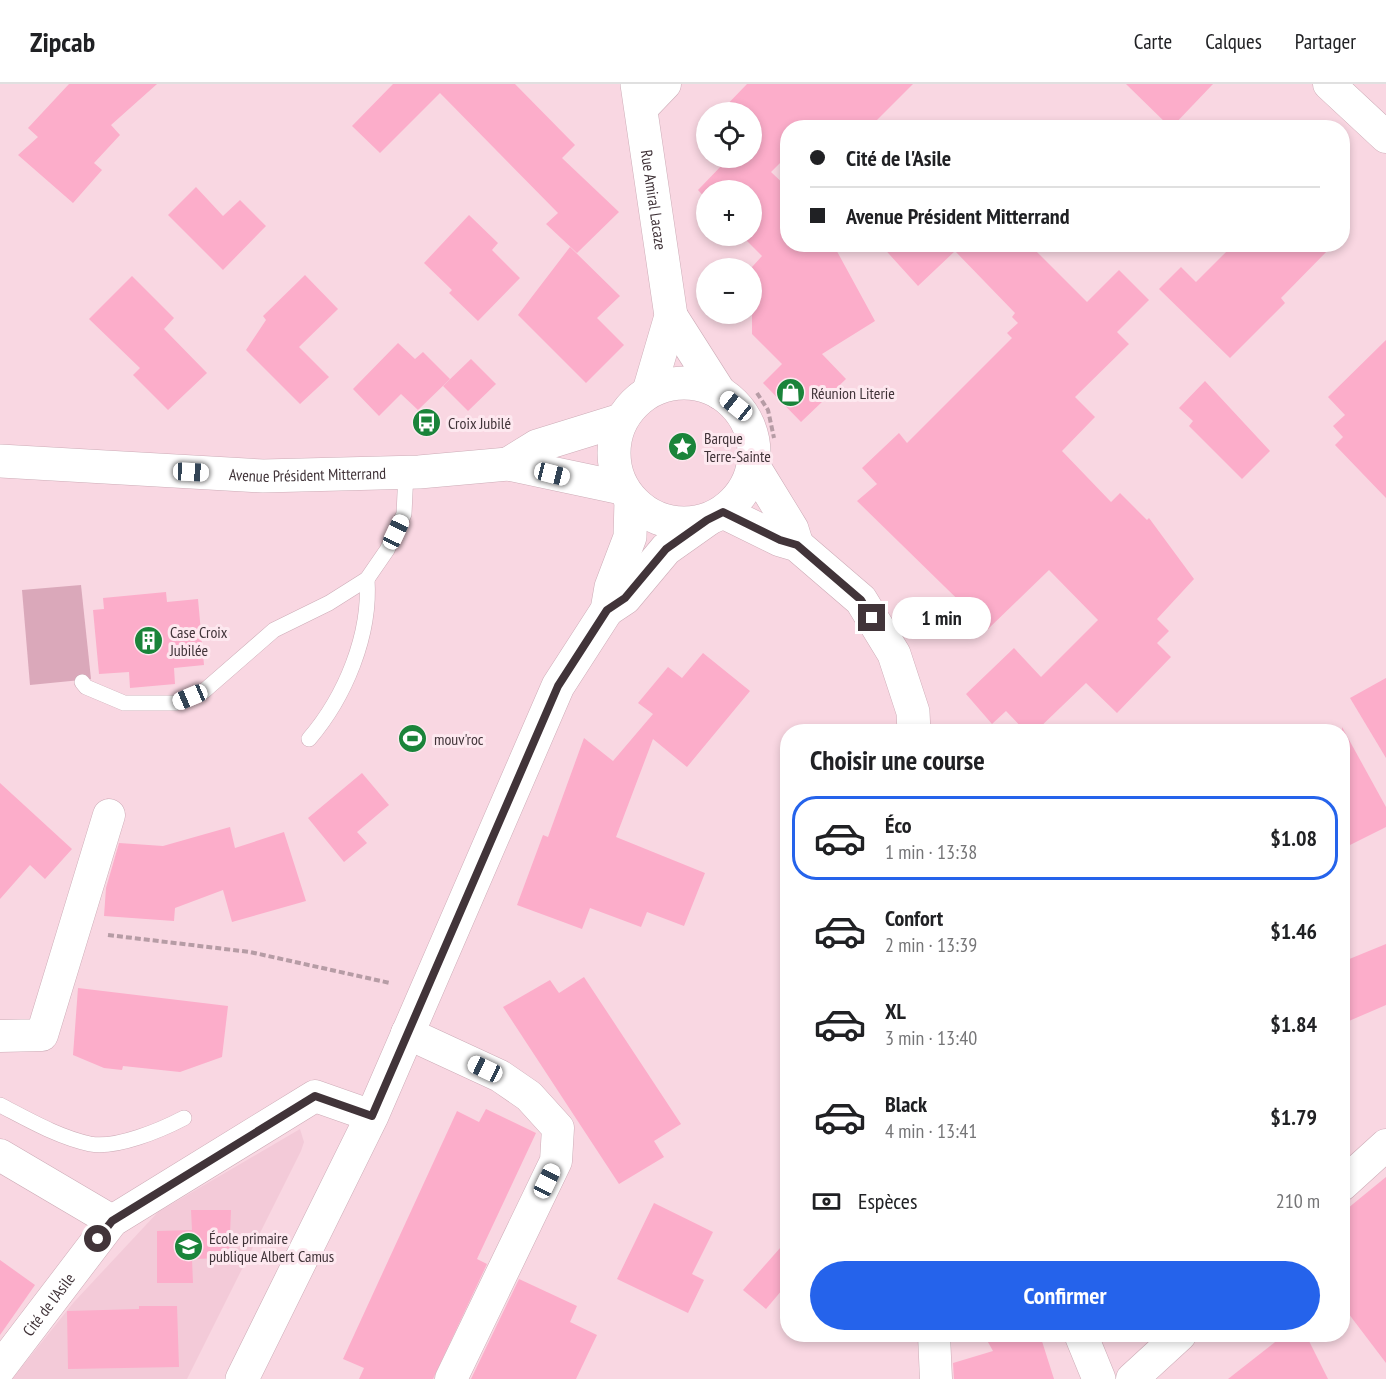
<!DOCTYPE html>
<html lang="fr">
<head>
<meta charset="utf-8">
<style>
  :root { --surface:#fff; --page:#f2f2f2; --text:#202124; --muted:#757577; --line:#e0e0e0; --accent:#2563eb }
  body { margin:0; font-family:"PT Sans Narrow",sans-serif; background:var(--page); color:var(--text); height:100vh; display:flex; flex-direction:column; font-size:22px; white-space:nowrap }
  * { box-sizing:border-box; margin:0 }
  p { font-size:20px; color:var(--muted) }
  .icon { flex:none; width:33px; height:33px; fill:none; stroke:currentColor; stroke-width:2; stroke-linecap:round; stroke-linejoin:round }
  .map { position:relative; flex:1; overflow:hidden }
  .panel { position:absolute; left:780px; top:640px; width:570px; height:618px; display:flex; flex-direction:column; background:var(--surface); border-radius:24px; box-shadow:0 3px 9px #0003 }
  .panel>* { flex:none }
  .guide { position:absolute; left:780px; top:36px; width:570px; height:132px; border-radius:24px; box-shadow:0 3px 9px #0003; display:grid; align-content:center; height:132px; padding:0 30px; background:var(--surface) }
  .fabs { position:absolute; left:696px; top:18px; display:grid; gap:12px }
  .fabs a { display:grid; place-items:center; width:66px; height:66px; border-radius:50%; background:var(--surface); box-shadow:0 3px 9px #0003; font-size:30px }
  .end { position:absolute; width:27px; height:27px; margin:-14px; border:8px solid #413439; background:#fff; box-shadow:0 0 0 3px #fff }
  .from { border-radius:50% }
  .bubble { position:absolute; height:42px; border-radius:21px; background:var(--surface); box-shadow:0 3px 9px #0003; font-size:20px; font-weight:700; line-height:42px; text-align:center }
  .car { position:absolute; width:18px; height:36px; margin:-18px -9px; border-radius:8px; box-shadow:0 0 4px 2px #0007; background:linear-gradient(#fff 24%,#345 0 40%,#fff 0 76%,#345 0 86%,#fff 0) }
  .guide b { display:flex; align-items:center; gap:21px; height:57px; font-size:22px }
  .guide b+b { border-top:2px solid var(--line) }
  .guide i { width:15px; height:15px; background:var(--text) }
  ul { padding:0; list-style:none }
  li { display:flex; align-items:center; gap:18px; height:84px; margin:0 12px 9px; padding:0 18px; border:3px solid transparent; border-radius:24px }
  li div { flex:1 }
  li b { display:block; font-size:22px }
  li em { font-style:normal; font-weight:700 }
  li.selected { border-color:var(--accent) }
  li>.icon { width:54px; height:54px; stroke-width:1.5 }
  h2 { padding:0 30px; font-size:27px; line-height:72px }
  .pay { display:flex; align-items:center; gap:15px; height:66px; padding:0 30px; font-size:22px }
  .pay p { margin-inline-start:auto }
  .primary-button { display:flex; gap:12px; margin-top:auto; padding:12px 30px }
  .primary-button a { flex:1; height:69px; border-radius:36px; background:var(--accent); color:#fff; font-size:24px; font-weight:700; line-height:69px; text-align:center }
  header { display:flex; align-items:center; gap:36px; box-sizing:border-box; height:84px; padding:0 30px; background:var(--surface); border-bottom:2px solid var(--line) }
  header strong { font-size:28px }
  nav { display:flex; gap:33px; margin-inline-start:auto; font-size:21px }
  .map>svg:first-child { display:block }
  .built { fill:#f3cad8 }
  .green { fill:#daa8ba }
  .building { fill:#fcadca }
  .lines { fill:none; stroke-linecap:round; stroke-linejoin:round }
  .lane-casing { stroke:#cdacb7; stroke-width:16 }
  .street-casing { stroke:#cdacb7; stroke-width:33 }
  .secondary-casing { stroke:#cdacb7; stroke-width:34 }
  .path { stroke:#b69ca5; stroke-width:4; stroke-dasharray:6 3; stroke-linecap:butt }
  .lane { stroke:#fff; stroke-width:15 }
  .street { stroke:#fff; stroke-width:32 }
  .secondary { stroke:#fff; stroke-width:33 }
  .route { stroke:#413439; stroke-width:8 }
  .labels { text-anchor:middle; stroke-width:6; stroke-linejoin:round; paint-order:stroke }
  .street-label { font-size:16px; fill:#413439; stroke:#fde8ef }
  .poi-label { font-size:16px; fill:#413439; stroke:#fde8ef; text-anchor:start }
</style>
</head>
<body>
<header>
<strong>Zipcab</strong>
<nav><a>Carte</a><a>Calques</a><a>Partager</a></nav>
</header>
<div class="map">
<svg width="1386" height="1295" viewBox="0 0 1386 1295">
  <rect width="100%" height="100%" fill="#f9d7e2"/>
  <path class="built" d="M300 1045 304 1058 301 1067 187 1295H12L74 1218 158 1128Z"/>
  <path class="green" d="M81 501 91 595 30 601 22 506Z"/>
  <g class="building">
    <path d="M69 0H157L111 41 120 51 94 79 102 86 73 119 18 71 38 53 28 44Z"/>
    <path d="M393 0H515L575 61 562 74 619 128 577 169 546 140 558 129 440 9 380 69 352 42Z"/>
    <path d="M747 0H913L869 44H788V62L781 67 785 74 771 88 788 104V160H833L875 237 822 270 846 295 801 338 763 299 782 280 752 250V183L762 172 742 152H752V106H706V115L698 106 725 78 721 74H752V28H720Z"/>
    <path d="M1126 0H1213L1171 44Z"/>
    <path d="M196 103 223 132 240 116 266 142 223 186 168 131Z"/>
    <path d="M469 131 498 159 492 166 520 194 478 237 449 209 452 206 424 179Z"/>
    <path d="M880 160H1029L1087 218 1119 186 1149 216 1117 248 1129 260 1075 313 1095 333 1062 367 1111 418 1120 409 1147 436 1149 434 1194 495 1157 535 1169 547 1157 559 1171 573 1117 629 1086 599 1035 648H1026L1006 627 992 640 966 610 1014 564 1041 593 1098 536 1049 486 988 545 857 417 877 400 862 384 899 349 907 359 1012 254 1007 249 1018 239 1012 233 1015 229 955 167 918 202Z"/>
    <path d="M1234 160H1334L1281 214 1285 219 1230 274 1159 205 1181 183 1196 198Z"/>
    <path d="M570 163 620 212 597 234 624 261 586 299 518 231Z"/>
    <path d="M305 191 338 225 299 263 329 293 300 320 246 266 266 236 263 232Z"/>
    <path d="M132 192 174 234 164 245 207 289 168 326 133 291 140 284 89 235Z"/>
    <path d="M1386 256V414L1335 361 1343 353 1333 342 1345 331 1328 313Z"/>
    <path d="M398 259 415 275 423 268 450 295 418 326 401 310 379 332 353 305Z"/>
    <path d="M471 275 496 300 468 327 443 302Z"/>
    <path d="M1205 297 1270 367 1242 395 1189 342 1193 337 1179 324Z"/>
    <path d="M166 508 167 518 198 515 204 581 174 584 175 600 130 604 129 588 99 590 93 526 104 525 103 514Z"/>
    <path d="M703 569 750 607 687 683 653 655 616 753 705 789 684 842 647 828 641 843 590 824 582 845 517 821 543 751 548 753 584 654 613 677 653 630 638 619 668 583 682 594Z"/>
    <path d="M1386 594V674L1350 614Z"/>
    <path d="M1342 643 1386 723V743L1342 765Z"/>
    <path d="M362 689 389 721 357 748 367 759 344 778 308 734Z"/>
    <path d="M0 699 72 765 45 795 30 781 0 815Z"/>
    <path d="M230 743 235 764 284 748 306 817 232 838 223 806 175 824 174 837 104 832 106 804 119 759 163 762Z"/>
    <path d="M1386 860V921L1342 940V878Z"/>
    <path d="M584 893 681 1040 654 1057 664 1073 619 1100 503 923 550 896 559 909Z"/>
    <path d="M78 904 228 922 222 973 180 988 123 982 122 986 104 984 73 971Z"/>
    <path d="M486 1025 536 1049 477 1175 487 1180 433 1295H359L364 1284 343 1275 457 1027 479 1038Z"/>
    <path d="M1386 1093V1279L1342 1221V1129Z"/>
    <path d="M654 1119 713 1148 692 1190 704 1196 688 1229 617 1195Z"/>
    <path d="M191 1126H231L229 1174 192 1175 193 1199H157V1147L192 1146Z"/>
    <path d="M788 1155V1199L766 1225 743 1206Z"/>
    <path d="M0 1176 35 1201 0 1251Z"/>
    <path d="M519 1195 577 1222 570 1238 597 1251 576 1295H471Z"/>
    <path d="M139 1222H177L179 1283 68 1285 67 1227 139 1225Z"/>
    <path d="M984 1251H1040L1054 1295H954L953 1279 993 1267Z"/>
    <path d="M1284 1251H1306L1328 1295H1228Z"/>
  </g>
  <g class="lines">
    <defs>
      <g id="lane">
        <path d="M82 598 86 603 124 619H176L204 607 274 546 329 519 367 495 387 466 404 430 406 388"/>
        <path d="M309 655C345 613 371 551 367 495"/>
        <path d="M0 1021C29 1036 58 1053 90 1060 116 1065 161 1046 184 1034"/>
      </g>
      <g id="street">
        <path d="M1329 0 1386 53"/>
        <path d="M641 25 665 0"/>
        <path d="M407 949 500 992 529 1012 558 1044 556 1077 451 1295"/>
        <path d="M0 952 42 951 109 731"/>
        <path d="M0 1071 112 1137"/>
        <path d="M1342 1101 1386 1061"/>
        <path d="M934 1251 936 1295"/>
        <path id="s1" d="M0 1284 112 1137 315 1012 372 1032"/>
        <path d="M1132 1295 1180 1251"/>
      </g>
      <g id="secondary">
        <path id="s2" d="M637 0 671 232 649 307"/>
        <path d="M671 232 720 309"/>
        <circle cx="684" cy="369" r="70"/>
        <path id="s3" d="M0 377 263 392 419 388 508 380 622 404"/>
        <path d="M508 380 537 362 621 336"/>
        <path d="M754 383 792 445 797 461"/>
        <path d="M723 428 780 456 797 461 861 516 894 570 913 628 914 648"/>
        <path d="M607 526 625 514 666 465 707 436"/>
        <path d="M1081 1251 1099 1295"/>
        <path d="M242 1295 372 1032 558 602 607 526 611 503 630 453 631 416"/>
      </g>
    </defs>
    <use href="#lane" class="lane-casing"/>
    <use href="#street" class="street-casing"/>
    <use href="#secondary" class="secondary-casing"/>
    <g class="path">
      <path d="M757 309 768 326 774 354"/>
      <path d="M108 851 250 868 390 899"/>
    </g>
    <use href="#lane" class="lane"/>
    <use href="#street" class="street"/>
    <use href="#secondary" class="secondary"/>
  </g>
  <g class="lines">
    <path class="route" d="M98 1155 112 1137 315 1012 372 1032 558 602 607 526 625 514 666 465 707 436 723 428 780 456 797 461 861 516 872 534"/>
  </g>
  <defs>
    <symbol id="shop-disc" viewBox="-11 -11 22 22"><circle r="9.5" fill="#1a843a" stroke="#fde8ef"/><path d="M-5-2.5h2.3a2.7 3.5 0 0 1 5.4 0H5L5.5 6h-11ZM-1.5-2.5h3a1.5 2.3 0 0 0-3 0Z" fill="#fff"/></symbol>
    <symbol id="bus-disc" viewBox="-11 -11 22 22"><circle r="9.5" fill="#1a843a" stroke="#fde8ef"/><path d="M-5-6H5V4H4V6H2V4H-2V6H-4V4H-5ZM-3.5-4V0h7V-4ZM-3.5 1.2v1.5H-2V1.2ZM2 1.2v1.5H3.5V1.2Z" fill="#fff"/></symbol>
    <symbol id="sight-disc" viewBox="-11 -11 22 22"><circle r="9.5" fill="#1a843a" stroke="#fde8ef"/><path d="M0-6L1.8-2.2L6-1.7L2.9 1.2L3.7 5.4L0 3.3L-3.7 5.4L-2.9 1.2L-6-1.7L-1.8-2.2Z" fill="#fff"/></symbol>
    <symbol id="building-disc" viewBox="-11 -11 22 22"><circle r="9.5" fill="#1a843a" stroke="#fde8ef"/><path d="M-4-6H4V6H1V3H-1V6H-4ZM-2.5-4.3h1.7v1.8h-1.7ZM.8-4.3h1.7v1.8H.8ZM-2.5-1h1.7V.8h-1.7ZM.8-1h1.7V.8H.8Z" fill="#fff"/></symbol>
    <symbol id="stadium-disc" viewBox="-11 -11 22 22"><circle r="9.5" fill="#1a843a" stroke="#fde8ef"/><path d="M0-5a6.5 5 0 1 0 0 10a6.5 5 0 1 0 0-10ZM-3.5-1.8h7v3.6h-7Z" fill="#fff"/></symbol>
    <symbol id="school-disc" viewBox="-11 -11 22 22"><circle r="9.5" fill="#1a843a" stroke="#fde8ef"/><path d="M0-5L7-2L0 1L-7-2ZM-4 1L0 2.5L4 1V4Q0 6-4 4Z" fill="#fff"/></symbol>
  </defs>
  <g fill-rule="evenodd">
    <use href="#shop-disc" x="774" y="292" width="33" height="33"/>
    <use href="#bus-disc" x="410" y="322" width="33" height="33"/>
    <use href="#sight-disc" x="666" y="346" width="33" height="33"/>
    <use href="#building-disc" x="132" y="540" width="33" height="33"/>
    <use href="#stadium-disc" x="396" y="638" width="33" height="33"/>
    <use href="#school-disc" x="172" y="1146" width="33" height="33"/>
  </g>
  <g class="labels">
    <g class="street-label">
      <text dy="6" stroke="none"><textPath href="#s2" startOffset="117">Rue Amiral Lacaze</textPath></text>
      <text dy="6" stroke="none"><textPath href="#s3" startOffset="308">Avenue Président Mitterrand</textPath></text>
      <text dy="6" stroke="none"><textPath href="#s1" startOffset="80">Cité de l'Asile</textPath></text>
    </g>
    <g class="poi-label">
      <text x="811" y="315">Réunion Literie</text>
      <text x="448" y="345">Croix Jubilé</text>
      <text x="704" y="360">Barque<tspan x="704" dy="18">Terre-Sainte</tspan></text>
      <text x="170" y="554">Case Croix<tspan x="170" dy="18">Jubilée</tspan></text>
      <text x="434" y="661">mouv'roc</text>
      <text x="209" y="1160">École primaire<tspan x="209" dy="18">publique Albert Camus</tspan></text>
    </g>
  </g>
</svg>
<div class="fabs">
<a><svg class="icon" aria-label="locate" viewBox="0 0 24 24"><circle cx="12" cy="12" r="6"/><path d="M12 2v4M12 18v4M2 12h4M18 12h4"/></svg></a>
<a>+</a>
<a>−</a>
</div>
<i class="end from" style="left:98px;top:1155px"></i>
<i class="end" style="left:872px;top:534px"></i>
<div class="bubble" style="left:892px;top:513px;width:99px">1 min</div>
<i class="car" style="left:736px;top:322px;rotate:309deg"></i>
<i class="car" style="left:191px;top:388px;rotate:93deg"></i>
<i class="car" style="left:552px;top:390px;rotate:104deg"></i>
<i class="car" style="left:396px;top:448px;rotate:25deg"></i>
<i class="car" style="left:190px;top:613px;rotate:247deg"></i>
<i class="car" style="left:485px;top:985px;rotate:295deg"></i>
<i class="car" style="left:547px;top:1097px;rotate:26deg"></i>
<div class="guide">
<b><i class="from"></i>Cité de l'Asile</b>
<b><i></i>Avenue Président Mitterrand</b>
</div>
<section class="panel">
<h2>Choisir une course</h2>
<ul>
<li class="selected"><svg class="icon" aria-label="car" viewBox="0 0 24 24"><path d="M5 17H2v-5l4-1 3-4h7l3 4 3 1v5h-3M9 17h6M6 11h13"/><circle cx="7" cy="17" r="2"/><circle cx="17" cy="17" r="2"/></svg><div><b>Éco</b><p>1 min · 13:38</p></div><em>$1.08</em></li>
<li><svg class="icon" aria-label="car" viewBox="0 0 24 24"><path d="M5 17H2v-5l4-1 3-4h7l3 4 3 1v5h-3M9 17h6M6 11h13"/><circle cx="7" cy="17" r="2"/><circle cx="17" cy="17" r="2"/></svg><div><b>Confort</b><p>2 min · 13:39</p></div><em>$1.46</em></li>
<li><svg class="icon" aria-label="car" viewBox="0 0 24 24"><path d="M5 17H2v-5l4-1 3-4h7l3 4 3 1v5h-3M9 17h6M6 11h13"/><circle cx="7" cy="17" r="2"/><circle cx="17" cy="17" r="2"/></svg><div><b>XL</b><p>3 min · 13:40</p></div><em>$1.84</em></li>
<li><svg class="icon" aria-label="car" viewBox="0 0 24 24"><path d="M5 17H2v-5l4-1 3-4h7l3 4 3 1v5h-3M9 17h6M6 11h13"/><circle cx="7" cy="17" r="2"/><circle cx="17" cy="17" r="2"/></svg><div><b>Black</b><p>4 min · 13:41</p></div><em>$1.79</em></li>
</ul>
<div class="pay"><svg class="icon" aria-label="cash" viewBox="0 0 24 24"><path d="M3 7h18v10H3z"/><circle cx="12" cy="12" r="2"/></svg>Espèces<p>210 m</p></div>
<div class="primary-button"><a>Confirmer</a></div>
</section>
</div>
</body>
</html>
